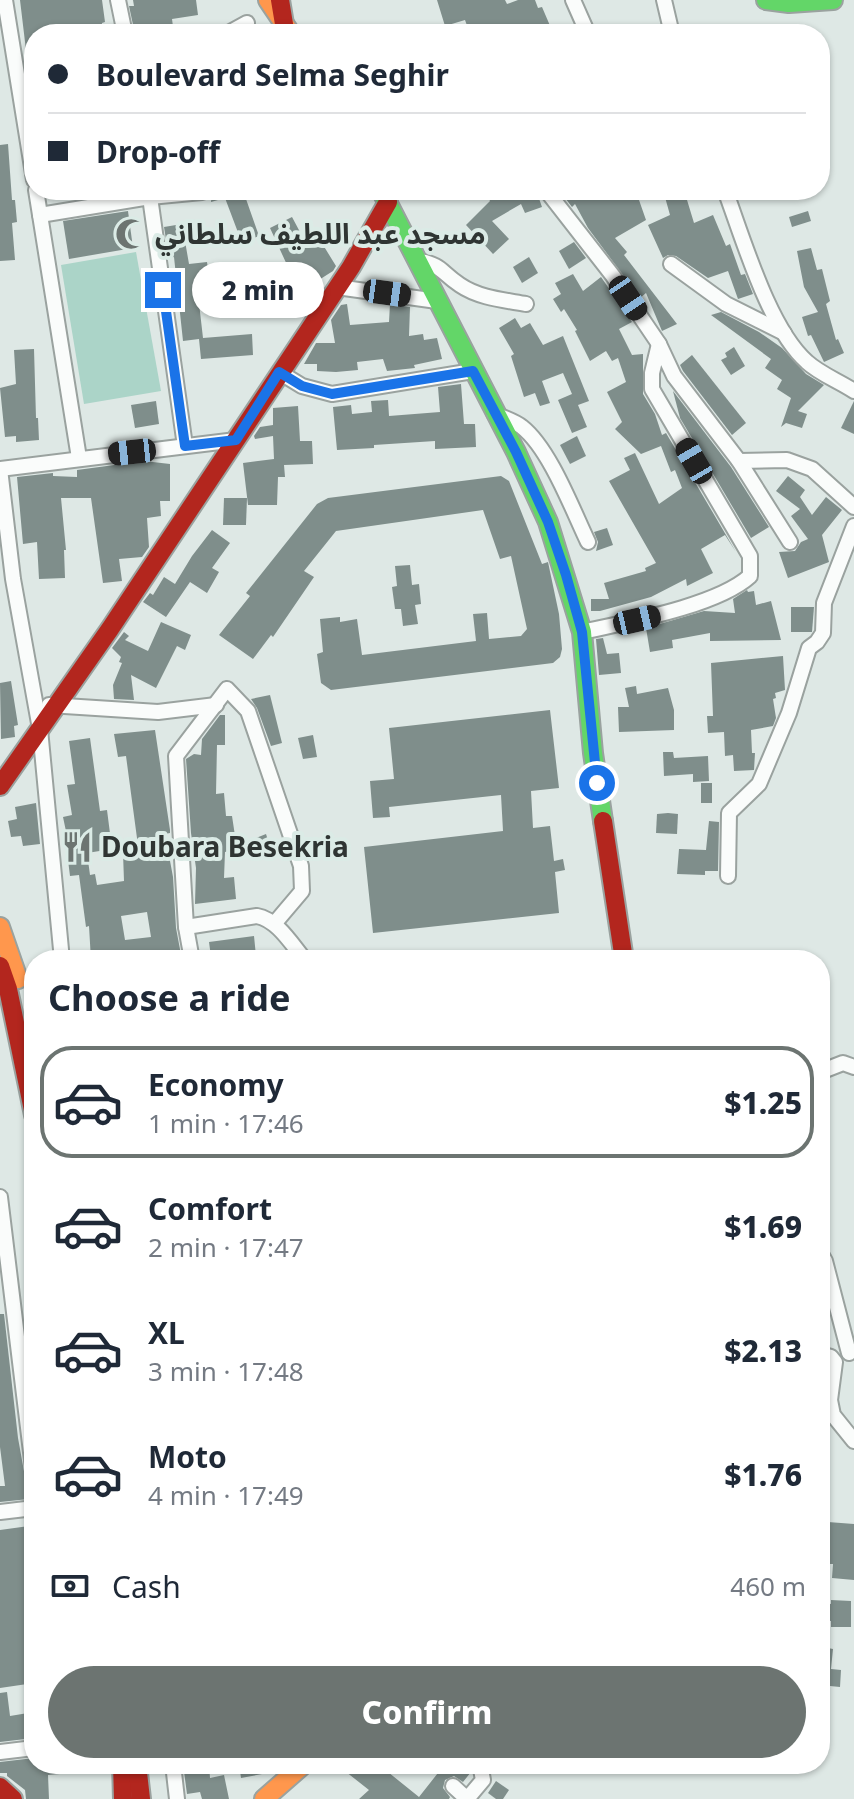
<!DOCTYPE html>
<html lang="en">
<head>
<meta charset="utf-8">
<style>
  :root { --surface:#fff; --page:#f6f6f7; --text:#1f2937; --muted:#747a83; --line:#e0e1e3; --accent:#6c7471 }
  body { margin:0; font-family:"Noto Sans","Noto Sans Arabic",sans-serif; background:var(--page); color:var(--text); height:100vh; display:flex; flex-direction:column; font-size:30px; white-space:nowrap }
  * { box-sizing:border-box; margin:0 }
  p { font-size:26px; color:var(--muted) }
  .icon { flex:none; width:44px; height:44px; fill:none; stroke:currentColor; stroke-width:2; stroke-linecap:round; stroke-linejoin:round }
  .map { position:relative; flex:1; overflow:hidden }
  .side { position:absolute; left:24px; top:950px; width:806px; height:824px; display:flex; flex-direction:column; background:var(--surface); border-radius:32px; box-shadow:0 2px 6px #0004 }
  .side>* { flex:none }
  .guide { position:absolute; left:24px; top:24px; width:806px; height:176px; border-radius:32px; box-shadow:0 2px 6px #0004; display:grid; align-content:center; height:176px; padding:0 24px; background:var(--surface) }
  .end { position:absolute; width:36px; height:36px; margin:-18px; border:10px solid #1a73e8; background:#fff; box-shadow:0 0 0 4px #fff }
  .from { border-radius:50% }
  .bubble { position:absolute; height:56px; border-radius:28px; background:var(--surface); box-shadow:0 2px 6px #0004; font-size:26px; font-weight:800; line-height:56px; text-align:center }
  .car { position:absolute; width:24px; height:48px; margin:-24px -12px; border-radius:10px; box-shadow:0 0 6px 2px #0007; background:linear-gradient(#222 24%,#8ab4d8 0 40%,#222 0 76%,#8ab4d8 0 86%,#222 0) }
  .guide b { display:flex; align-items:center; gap:28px; height:76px; font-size:30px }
  .guide b+b { border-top:2px solid var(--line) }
  .guide i { width:20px; height:20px; background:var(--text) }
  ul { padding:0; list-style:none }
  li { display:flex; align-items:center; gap:24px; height:112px; margin:0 16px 12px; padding:0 8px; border:4px solid transparent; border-radius:32px }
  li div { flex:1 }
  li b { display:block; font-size:30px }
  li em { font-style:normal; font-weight:800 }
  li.active { border-color:var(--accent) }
  li>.icon { width:72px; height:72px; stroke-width:1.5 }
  h2 { padding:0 24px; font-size:36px; line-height:96px }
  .pay { display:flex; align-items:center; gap:20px; height:88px; padding:0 24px; font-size:30px }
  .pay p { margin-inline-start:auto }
  .button { display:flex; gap:16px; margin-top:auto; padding:16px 24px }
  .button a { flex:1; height:92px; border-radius:48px; background:var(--accent); color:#fff; font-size:32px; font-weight:800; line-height:92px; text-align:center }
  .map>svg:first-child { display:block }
  .green { fill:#abd4c8 }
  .building { fill:#7f8e8b; fill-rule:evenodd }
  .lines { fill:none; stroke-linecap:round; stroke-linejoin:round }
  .street-casing { stroke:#9aa29f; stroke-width:18 }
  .fast-casing { stroke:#9aa29f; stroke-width:22 }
  .slow-casing { stroke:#9aa29f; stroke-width:22 }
  .jam-casing { stroke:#9aa29f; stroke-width:22 }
  .street { stroke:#fafcfb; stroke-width:14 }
  .fast { stroke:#63d668; stroke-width:18 }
  .slow { stroke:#ff974d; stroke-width:18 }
  .jam { stroke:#b3261e; stroke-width:18 }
  .route { stroke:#1a73e8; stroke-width:10 }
  .labels { text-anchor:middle; stroke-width:8; stroke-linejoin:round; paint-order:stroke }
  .poi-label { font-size:28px; font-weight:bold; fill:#2f3533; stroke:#dbebe6; text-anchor:start }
</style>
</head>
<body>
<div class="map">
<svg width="854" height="1799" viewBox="0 0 854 1799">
  <rect width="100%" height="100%" fill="#dee8e5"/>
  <path class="green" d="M136 252 161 391 84 404 61 265Z"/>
  <g class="building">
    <path d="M20 0H102L105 22 102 23 101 34H78V26H53V32L34 34V67H28Z"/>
    <path d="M133 0H196L198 15 172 19 174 34H135L129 6H134Z"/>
    <path d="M437 0H505L507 4 518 0H535L538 8 542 7 551 28 537 34H508L505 28 488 34H470L465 20 445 26Z"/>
    <path d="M8 144 12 200H15L17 222 12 223 15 260 0 261V145Z"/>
    <path d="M212 190H264L265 194 246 199 259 236 242 243 225 198 211 202Z"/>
    <path d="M484 190H536L542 207 525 213 521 204 492 221 509 239 493 254 466 225 490 201Z"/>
    <path d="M559 190H662V193L639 200 646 220 615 238 627 252 624 255 677 324 662 331 646 293 640 298 588 228 575 204 572 207Z"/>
    <path d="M663 190H684L694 223 713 215 726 246 730 244 741 275 745 274 753 294 738 299 728 271 708 278 676 256 668 255 663 258 648 225 670 215Z"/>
    <path d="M128 211 133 248 69 259 63 221Z"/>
    <path d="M808 211 811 221 792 227 789 217Z"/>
    <path d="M292 217 308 247 320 240 336 266 333 271 303 290 288 267 270 228Z"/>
    <path d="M182 224 189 264 207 262 209 276 196 277 203 338 252 334 253 355 201 359 199 339 183 341 174 257 169 258 164 227Z"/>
    <path d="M574 242 586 258 569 269 559 251Z"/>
    <path d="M811 248 817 270 822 269 830 301 826 304 836 340 838 339 844 353 824 362 811 335 808 336 802 317 818 312 804 287 797 251Z"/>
    <path d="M529 257 538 273 522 283 513 267Z"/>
    <path d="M573 274 583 291 601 277 632 322 619 329 632 355 643 354V394L655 414 662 435 666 433 736 552 725 535 701 549 713 573 687 586 686 579 651 597 600 611H591V599H609L604 583 646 571 645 568 656 563 609 481 630 470 624 458 635 453 659 504 682 488 675 470 671 472 661 446 641 454 615 429 622 422 607 392 626 382 618 358 612 361 606 351 590 361 575 331 577 330 564 309 561 312 553 299 561 294 555 283Z"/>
    <path d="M347 304 350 325 389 322 390 304 410 307 409 336 423 334 424 340 437 338 442 359 414 365 415 368 387 371 383 359 357 362 358 370 336 372 317 371V364H304L316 343H335L331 320 341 305Z"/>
    <path d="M721 312 759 332 782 348 806 374 824 385 798 411 807 414 802 428 786 423 781 427 791 398 777 389 782 380 765 368 771 359 711 315Z"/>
    <path d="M515 318 521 328 530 323 543 345 563 336 589 401 578 405 587 427 572 433 558 400 572 394 563 373 542 381 550 403 540 406 535 393 524 397 511 356 514 354 499 328Z"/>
    <path d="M734 347 745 366 731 375 721 360 727 357 725 353Z"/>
    <path d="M34 349 36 418H38L39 440 16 442V436L5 437 0 388 16 384 14 350Z"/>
    <path d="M692 355 746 423 732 435 683 371 680 365Z"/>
    <path d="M461 384 464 424H475L476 447 435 449V441L374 445V448L337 450 333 407 351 405 352 414 372 412 371 401 388 400 389 416 440 412 438 387Z"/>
    <path d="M673 391 731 467 769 527 751 538 680 418Z"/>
    <path d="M156 401 159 424 135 428 131 405Z"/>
    <path d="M854 401V434L841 428Z"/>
    <path d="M298 406 300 441H312L313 464 284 465 285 477H278L277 505H248L243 463 274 459 273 436 255 439 254 436 260 427 273 425V408Z"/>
    <path d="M577 436 586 456 570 464 560 445Z"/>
    <path d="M144 461 170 464V501H160L161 516 147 518 149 547 142 557 119 559 122 581 103 583 91 498H61L66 550H64L65 578 39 579 37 542 23 544 17 477 53 473V476L77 477V470Z"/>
    <path d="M501 476 509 481 542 564 548 562 559 614 562 649 560 657 553 663 331 690 321 683 317 654 323 652 320 619 340 617V622L357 619 362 655 476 641 473 614 487 613 489 639 521 636 527 629 511 556 500 559 483 510 336 531 304 571 314 577 273 637 271 635 253 659 219 635 250 596 246 593 317 504 328 498Z"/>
    <path d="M788 476 805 490 800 497 812 515 826 497 842 510 822 535 829 562 788 578 779 552 795 551 801 542 808 539 791 516 800 509 776 491Z"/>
    <path d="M224 498H247L246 525H223Z"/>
    <path d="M607 528 613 545 596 551 598 542 594 532Z"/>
    <path d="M212 530 230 543 212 568 219 572 207 593 190 582 166 617 143 602 150 593 153 595 164 577 175 584 192 556Z"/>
    <path d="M410 565 412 585 419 584 421 604 415 605 418 624 403 626 401 609H395L392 587 397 586 395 566Z"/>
    <path d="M747 590 748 592 754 591 756 605 771 601 781 640 710 641V633L672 640 673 648 650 652 646 628 704 611 735 613 733 599Z"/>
    <path d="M791 607H814L812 632H791Z"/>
    <path d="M161 622 191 635 185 650 177 646 156 688 131 675 134 700 114 699 113 685 122 663 119 662 121 657 112 648 124 632 129 636 125 640 148 651Z"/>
    <path d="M603 638 607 654 619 653 621 673 599 675 596 639Z"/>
    <path d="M783 656 785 690 775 693 776 698 773 699 776 718 773 726 751 730 752 753H755L754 770 734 771 733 755 725 756 724 732 708 733 707 716H713L711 663Z"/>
    <path d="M11 681 18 725 14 726 15 737 1 739 0 683Z"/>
    <path d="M636 686 637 694 668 688 674 710V730L619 732 618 707H629L625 688Z"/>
    <path d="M270 695 282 743 271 746 257 708 251 699Z"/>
    <path d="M550 710 559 788 531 791 533 828 550 826 554 861 563 859 565 870 555 872 559 913 373 933 364 847 503 831 501 795 389 807 390 817 373 818 370 781 394 779 389 728Z"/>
    <path d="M220 715H225V745H217L216 794 224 793 226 816H232L237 849 225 852 224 878 234 877 236 899 195 904 196 868 191 833 186 759 194 754 201 755 202 739Z"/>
    <path d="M155 730 170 830V833L165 834 173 877 176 928 182 960H91L89 926 86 927 79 875 70 876 68 860H72L63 817 72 815 67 785 75 784 69 741 90 738 100 811 107 810 112 849 87 853 90 875 95 874 97 885 124 881 123 853H139L126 756 118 757 114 734ZM147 912 151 937 125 940 121 916Z"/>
    <path d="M313 735 317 757 303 759 298 738Z"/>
    <path d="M663 752H673L674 758 708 756 709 781 693 782V774L664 776Z"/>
    <rect x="701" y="783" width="11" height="20"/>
    <path d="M36 803 40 844 23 846 21 836 11 837 8 821 17 819 15 807Z"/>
    <path d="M668 813 678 814 677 834 656 833 657 814Z"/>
    <path d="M709 821 719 822 718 871H705V875L677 874 679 849 706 850Z"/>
    <path d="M266 834 272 853 262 856 256 838Z"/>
    <path d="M254 936 256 956 231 960H223L222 955 211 957 209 942Z"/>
    <path d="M0 1314H4L18 1438 29 1499 0 1502V1486H5L0 1447Z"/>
    <path d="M828 1522 854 1524V1580L832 1578 833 1564H825Z"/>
    <path d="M29 1526 34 1563V1683L0 1688V1530Z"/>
    <path d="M831 1600 851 1601V1627H831V1621L820 1620V1602L831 1604Z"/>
    <path d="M823 1647 833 1649 831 1669 841 1670 840 1687 830 1686 828 1709 820 1708Z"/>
    <path d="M7 1692 10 1716 34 1712V1738L0 1742V1693Z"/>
    <path d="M34 1758V1764H60V1774L48 1775 49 1799H26L25 1790 7 1776V1773H0V1762Z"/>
    <path d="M183 1764H209L210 1778 224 1775 229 1799H202L200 1792 187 1794Z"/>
    <path d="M239 1764H260L262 1774 241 1778Z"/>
    <path d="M336 1764H378L419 1797 445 1764H470L471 1772 463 1782 454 1776 445 1780 443 1788 450 1797 449 1799H359L369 1790Z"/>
    <path d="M496 1781 509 1790 503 1799H496L488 1793Z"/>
  </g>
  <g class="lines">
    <defs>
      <g id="street">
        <path d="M5 0 34 180"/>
        <path d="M118 0 125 34"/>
        <path d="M573 0 588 34"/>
        <path d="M664 0 672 34"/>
        <path d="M227 34 247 23"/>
        <path d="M36 190 79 458"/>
        <path d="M149 190 185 446"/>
        <path d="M546 190 613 276 659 344"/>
        <path d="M725 190C743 238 769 329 807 362 820 374 839 381 854 391"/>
        <path d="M40 215 150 197 202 192"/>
        <path d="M417 260C444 266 439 271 460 285 479 298 504 300 526 304"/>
        <path d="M671 264 726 304 784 333"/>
        <path d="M337 287 437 301"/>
        <path d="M279 372 302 386 332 394 473 371"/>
        <path d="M494 413C503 418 515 421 522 427 550 449 573 511 588 542"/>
        <path d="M739 461 787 460 812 469 854 507"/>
        <path d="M0 469 13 579 40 729 62 960"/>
        <path d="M0 469 236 440"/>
        <path d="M582 632C627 622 717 606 750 576V556L652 389V373L659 344 674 376 739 461 790 542"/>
        <path d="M49 705 158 712 216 705"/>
        <path d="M728 876 729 813 759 784 789 713 809 648 817 642 823 633 824 603 854 526"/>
        <path d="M186 927 257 916C278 920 292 945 305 960"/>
        <path d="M192 960 186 927 176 756 227 689 248 711 301 866 302 891 274 924"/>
        <path d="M820 1072 843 1063 854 1067"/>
        <path d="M0 1197 34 1477"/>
        <path d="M820 1252 825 1261 849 1353"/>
        <path d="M820 1354 831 1357 835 1362 830 1400 833 1415 854 1441"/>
        <path d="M0 1512 34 1508"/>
        <path d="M0 1752 34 1748"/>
        <path d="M173 1764 177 1799"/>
        <path d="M453 1786 467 1799 483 1780 480 1764"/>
      </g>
      <g id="fast">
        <path d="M766 0 789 3 833 0"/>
        <path d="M381 190 516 452 548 522 582 632 593 753 603 821"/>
      </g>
      <g id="slow">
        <path d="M268 0 291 34"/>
        <path d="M0 927 18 979"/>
        <path d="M264 1799 304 1764"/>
      </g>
      <g id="jam">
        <path d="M280 0 284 24"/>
        <path d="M0 786 110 629 351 267 388 202"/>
        <path d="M603 821 624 960"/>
        <path d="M0 966 8 989 34 1115"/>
        <path d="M122 1764 123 1799"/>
        <path d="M137 1764 141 1799"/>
        <path d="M0 1787 13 1799"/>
      </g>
    </defs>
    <use href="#street" class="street-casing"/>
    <use href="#fast" class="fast-casing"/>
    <use href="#slow" class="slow-casing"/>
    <use href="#jam" class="jam-casing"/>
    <use href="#street" class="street"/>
    <use href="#fast" class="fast"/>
    <use href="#slow" class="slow"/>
    <use href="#jam" class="jam"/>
  </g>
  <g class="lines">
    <path class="route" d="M163 290 185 446 236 440 279 372 302 386 332 394 473 371 516 452 548 522 566 575 582 632 597 783"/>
  </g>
  <defs>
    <symbol id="mosque-bare" viewBox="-9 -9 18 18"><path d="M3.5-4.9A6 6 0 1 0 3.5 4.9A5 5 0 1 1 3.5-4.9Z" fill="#6c7471" stroke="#dbebe6" stroke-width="2.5" paint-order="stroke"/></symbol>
    <symbol id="restaurant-bare" viewBox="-9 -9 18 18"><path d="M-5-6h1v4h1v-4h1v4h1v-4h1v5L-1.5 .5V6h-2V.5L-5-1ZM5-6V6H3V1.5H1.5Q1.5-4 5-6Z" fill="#6c7471" stroke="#dbebe6" stroke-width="2.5" paint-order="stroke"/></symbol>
  </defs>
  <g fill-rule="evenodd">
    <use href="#mosque-bare" x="109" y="212" width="44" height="44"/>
    <use href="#restaurant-bare" x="55" y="825" width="44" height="44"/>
  </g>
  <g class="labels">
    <g class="poi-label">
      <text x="155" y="244">مسجد عبد اللطيف سلطاني</text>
      <text x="101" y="857">Doubara Besekria</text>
    </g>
  </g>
</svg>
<i class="end from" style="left:597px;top:783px"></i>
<i class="end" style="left:163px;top:290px"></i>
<div class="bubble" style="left:192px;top:262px;width:132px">2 min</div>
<i class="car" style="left:387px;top:293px;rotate:98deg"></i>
<i class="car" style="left:628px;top:298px;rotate:146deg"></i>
<i class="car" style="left:132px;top:452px;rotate:264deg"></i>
<i class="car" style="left:694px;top:461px;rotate:330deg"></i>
<i class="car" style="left:637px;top:620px;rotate:77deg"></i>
<div class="guide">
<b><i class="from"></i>Boulevard Selma Seghir</b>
<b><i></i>Drop-off</b>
</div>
<section class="side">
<h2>Choose a ride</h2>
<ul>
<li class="active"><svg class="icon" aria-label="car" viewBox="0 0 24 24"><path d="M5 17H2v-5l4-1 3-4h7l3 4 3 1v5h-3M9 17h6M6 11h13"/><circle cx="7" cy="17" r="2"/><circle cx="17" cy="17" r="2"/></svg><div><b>Economy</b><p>1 min · 17:46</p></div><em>$1.25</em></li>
<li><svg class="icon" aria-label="car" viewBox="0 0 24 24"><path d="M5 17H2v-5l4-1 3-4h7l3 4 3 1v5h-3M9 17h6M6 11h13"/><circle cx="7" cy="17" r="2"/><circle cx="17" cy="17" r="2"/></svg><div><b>Comfort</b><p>2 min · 17:47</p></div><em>$1.69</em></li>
<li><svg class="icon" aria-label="car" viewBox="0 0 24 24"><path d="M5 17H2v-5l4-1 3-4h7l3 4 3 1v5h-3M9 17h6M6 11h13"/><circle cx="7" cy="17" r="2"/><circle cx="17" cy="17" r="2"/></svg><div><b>XL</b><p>3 min · 17:48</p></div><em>$2.13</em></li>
<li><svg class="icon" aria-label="car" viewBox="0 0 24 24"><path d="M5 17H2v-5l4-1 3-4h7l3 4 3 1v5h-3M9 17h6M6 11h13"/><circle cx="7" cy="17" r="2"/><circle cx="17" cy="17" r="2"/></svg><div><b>Moto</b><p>4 min · 17:49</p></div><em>$1.76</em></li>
</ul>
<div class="pay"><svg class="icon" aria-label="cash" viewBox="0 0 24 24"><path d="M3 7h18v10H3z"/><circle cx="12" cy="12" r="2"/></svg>Cash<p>460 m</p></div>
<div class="button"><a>Confirm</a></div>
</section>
</div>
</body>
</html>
